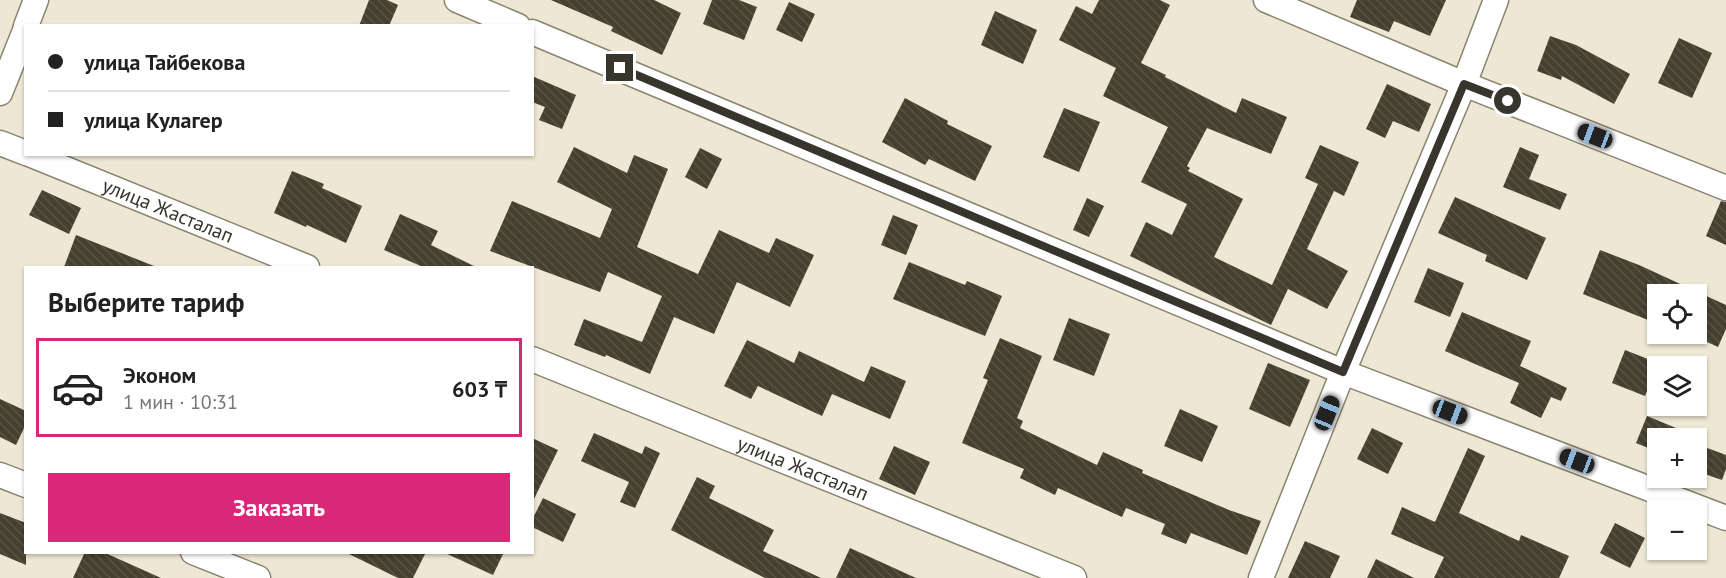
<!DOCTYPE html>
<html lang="ru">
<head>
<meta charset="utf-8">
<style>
  :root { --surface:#fff; --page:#f6f6f6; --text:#222; --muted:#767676; --line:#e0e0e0; --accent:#db2777 }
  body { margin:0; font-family:"PT Sans",sans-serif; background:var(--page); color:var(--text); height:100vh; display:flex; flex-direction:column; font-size:22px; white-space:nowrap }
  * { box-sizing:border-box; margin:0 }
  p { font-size:20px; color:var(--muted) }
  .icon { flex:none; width:33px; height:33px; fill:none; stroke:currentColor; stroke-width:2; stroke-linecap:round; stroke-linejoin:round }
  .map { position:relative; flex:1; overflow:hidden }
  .panel { position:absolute; left:24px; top:266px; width:510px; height:288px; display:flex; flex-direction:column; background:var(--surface); border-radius:0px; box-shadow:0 2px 4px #0004 }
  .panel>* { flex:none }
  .guide { position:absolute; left:24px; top:24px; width:510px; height:132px; border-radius:0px; box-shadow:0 2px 4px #0004; display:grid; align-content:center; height:132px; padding:0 24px; background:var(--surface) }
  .controls { position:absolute; left:1647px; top:284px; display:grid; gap:12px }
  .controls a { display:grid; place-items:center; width:60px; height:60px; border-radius:0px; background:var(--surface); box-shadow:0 2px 4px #0004; font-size:30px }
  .end { position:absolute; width:27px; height:27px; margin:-14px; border:8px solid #38352d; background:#fff; box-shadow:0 0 0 3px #fff }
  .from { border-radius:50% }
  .car { position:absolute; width:18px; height:36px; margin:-18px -9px; border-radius:8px; box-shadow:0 0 4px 2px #0007; background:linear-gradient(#222 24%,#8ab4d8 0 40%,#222 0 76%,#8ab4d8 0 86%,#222 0) }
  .guide b { display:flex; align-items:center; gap:21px; height:57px; font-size:22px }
  .guide b+b { border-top:2px solid var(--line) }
  .guide i { width:15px; height:15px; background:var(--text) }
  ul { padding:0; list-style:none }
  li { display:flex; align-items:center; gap:18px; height:99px; margin:0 12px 9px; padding:0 12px; border:3px solid var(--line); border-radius:0px }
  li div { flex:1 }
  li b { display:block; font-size:22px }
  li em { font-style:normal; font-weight:700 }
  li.selected { border-color:var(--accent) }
  li>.icon { width:54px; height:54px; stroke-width:1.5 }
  h2 { padding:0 24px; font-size:27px; line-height:72px }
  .button { display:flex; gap:12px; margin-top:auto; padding:12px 24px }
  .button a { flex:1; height:69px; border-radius:0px; background:var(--accent); color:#fff; font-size:24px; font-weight:700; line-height:69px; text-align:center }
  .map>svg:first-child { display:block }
  .building { fill:url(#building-back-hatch) }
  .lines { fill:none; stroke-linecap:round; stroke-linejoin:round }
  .minor-casing { stroke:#898370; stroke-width:27 }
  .minor { stroke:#fff; stroke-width:24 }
  .route { stroke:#38352d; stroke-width:8 }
  .labels { text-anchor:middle; stroke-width:6; stroke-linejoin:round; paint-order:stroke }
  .street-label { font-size:20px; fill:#38352d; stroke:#fff }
</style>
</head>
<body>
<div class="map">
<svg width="1726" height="578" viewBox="0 0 1726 578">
  <defs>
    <pattern id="building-back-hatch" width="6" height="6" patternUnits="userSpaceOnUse" patternTransform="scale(1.5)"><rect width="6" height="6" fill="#45402f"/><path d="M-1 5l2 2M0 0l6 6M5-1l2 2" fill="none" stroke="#585445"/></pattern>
  </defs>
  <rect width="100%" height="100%" fill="#eee7d3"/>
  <g class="building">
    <path d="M369 0H387L398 5 389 26H359Z"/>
    <path d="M551 0H654L681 13 662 55 611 31 613 27Z"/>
    <path d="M712 0H739L757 7 744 40 703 24Z"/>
    <path d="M1099 0H1160L1170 5 1141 63 1166 75 1165 77 1236 113 1242 98 1287 117 1271 154 1207 128 1187 166 1190 168 1188 171 1243 199 1214 257 1272 285 1318 184 1305 178 1320 145 1359 162 1344 196 1334 191 1307 249 1348 271 1327 309 1288 289 1271 325 1130 256 1146 222 1172 235 1187 204 1141 182 1168 127 1103 96 1116 68 1059 40 1076 6 1092 14Z"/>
    <path d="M1357 0H1446L1430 36 1394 21 1389 32 1350 17Z"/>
    <path d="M789 2 815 14 802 42 776 30Z"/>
    <path d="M995 11 1037 30 1023 64 981 45Z"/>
    <path d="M1550 36 1576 45 1630 74 1614 104 1562 76 1561 80 1537 71Z"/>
    <path d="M1679 38 1712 53 1692 98 1658 83Z"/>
    <path d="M532 76 576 95 562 129 539 120 545 107 532 102Z"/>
    <path d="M1387 84 1431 104 1419 132 1393 121 1385 138 1366 129Z"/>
    <path d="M905 98 948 121 947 124 992 146 975 181 929 159 925 165 882 142Z"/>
    <path d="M1064 108 1100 122 1079 172 1043 157Z"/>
    <path d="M574 147 627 173 634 155 668 169 637 247 698 274 719 230 769 253 776 238 814 255 790 307 737 282 714 334 674 317 650 374 606 355 605 357 574 345 584 319 642 342 662 296 608 272 600 292 490 251 512 201 600 238 612 209 557 182Z"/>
    <path d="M1520 147 1539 155 1529 179 1567 194 1560 210 1503 187Z"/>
    <path d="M700 148 722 159 707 189 685 177Z"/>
    <path d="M292 171 324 184 322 188 362 206 346 243 307 225 306 227 274 213Z"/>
    <path d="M42 190 81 208 69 234 29 215Z"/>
    <path d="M1455 197 1546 238 1527 280 1485 261 1487 255 1438 233Z"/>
    <path d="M1087 198 1104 206 1089 237 1073 230Z"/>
    <path d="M1721 201 1726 202V245L1706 236Z"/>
    <path d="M400 214 438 231 431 245 476 267H423L384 250Z"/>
    <path d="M893 215 918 225 906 255 881 245Z"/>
    <path d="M76 235 154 266 153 267H64Z"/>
    <path d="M1600 250 1639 265 1726 305V329L1718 347 1696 337V294H1658V324L1583 294Z"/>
    <path d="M909 262 965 285 967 281 1002 296 985 336 893 299Z"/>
    <path d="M1428 268 1464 283 1450 317 1414 302Z"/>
    <path d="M1462 312 1531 341 1520 366 1567 388 1561 401 1551 397 1541 418 1510 403 1519 383 1445 351Z"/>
    <path d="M1069 318 1110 334 1094 376 1053 360Z"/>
    <path d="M1000 338 1042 356 1017 418 1023 421 1020 428 1097 465 1103 452 1143 470 1142 473 1229 510 1261 521 1247 555 1191 533 1186 544 1161 534 1165 524 1126 508 1122 517 1058 488 1055 495 1020 478 1024 469 962 443 988 380 983 378Z"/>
    <path d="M747 340 794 363 799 351 864 382 871 366 906 381 890 419 832 394 822 416 758 386 751 399 724 386Z"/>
    <path d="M1625 350 1658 363 1645 396 1612 383Z"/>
    <path d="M1268 363 1310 380 1290 427 1249 409Z"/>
    <path d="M0 399 26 411V424L16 445 0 437Z"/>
    <path d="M1180 409 1218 426 1202 462 1164 446Z"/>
    <path d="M1647 416 1700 438H1658V452L1636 443Z"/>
    <path d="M1372 428 1403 443 1388 474 1357 459Z"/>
    <path d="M594 433 642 454 645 446 660 453 635 508 620 502 629 482 581 461Z"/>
    <path d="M532 438 558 450 532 503Z"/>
    <path d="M894 446 930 462 915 495 879 479Z"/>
    <path d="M1702 446 1726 455V469L1722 480 1696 471V459Z"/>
    <path d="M1468 448 1485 456 1459 513 1519 541 1521 535 1569 556 1559 578H1434L1444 557 1391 534 1402 507 1435 522Z"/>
    <path d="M697 477 715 486 709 498 774 530 763 551 821 578H765L671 530Z"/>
    <path d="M543 498 576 514 563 542 532 527V520Z"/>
    <path d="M0 513 26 523V565L0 554Z"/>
    <path d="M1615 523 1645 538 1630 568 1600 553Z"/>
    <path d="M1305 541 1340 556 1330 578H1288Z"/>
    <path d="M850 548 916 578H836Z"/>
    <path d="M85 552H103L161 578H73Z"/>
    <path d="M345 552H426L413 578H398Z"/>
    <path d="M443 552H504L493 575Z"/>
    <path d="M1376 559 1414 578H1367Z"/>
  </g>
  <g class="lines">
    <defs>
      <g id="minor">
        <path d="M457 0 518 26"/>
        <path d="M1266 0 1464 84 1726 188"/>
        <path d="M26 26 36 0"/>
        <path d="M532 32 1343 372 1726 518"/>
        <path d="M0 93 26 28"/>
        <path d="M0 143 26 153"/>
        <path id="s1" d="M29 154 307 267"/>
        <path id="s2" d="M532 359 1074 578"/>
        <path d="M0 475 26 485"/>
        <path d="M193 552 258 578"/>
        <path d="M1261 578 1343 372 1464 84 1496 0"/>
      </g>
    </defs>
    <use href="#minor" class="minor-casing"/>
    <use href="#minor" class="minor"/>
  </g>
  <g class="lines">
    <path class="route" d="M620 68 1343 372 1464 84 1508 101"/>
  </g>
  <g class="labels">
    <g class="street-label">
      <text dy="7" stroke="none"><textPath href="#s1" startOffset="150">улица Жасталап</textPath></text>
      <text dy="7" stroke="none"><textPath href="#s2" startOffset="292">улица Жасталап</textPath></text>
    </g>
  </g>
</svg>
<div class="controls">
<a><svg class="icon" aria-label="locate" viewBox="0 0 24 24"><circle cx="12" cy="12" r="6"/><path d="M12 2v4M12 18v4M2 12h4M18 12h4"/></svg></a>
<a><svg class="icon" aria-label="layers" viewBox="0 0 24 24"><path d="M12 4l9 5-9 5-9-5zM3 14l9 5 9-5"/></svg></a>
<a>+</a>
<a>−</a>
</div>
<i class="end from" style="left:1508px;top:101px"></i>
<i class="end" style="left:620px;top:68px"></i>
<i class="car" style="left:1595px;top:136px;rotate:291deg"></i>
<i class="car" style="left:1450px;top:412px;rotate:111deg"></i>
<i class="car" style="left:1327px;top:413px;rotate:22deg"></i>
<i class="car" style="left:1577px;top:461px;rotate:291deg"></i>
<div class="guide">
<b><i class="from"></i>улица Тайбекова</b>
<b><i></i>улица Кулагер</b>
</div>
<section class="panel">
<h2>Выберите тариф</h2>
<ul>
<li class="selected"><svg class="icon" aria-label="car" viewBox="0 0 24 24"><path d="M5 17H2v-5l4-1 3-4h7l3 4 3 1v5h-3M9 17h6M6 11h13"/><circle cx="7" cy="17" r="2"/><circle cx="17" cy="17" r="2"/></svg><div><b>Эконом</b><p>1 мин · 10:31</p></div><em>603 ₸</em></li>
</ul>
<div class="button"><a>Заказать</a></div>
</section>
</div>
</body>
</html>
